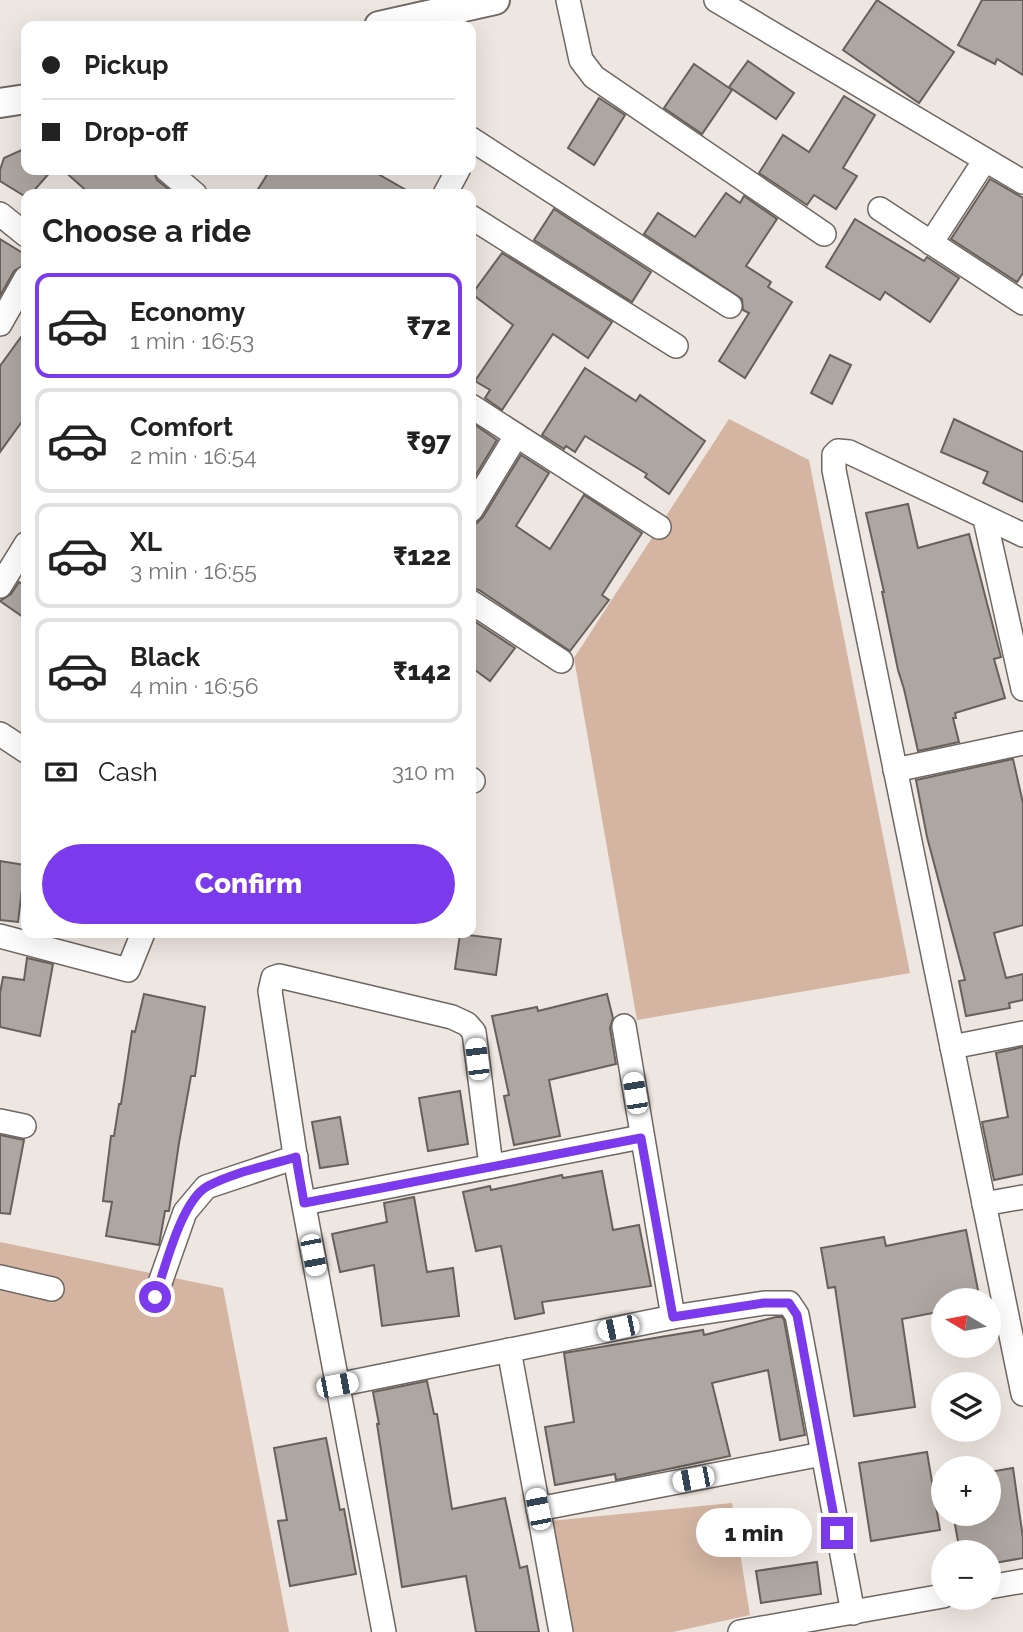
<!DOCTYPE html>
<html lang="en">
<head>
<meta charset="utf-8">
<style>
  :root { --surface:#fff; --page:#f2f2f2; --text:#222; --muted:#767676; --line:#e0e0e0; --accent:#7c3aed }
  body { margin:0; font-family:Raleway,sans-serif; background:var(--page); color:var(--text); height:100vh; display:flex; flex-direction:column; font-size:26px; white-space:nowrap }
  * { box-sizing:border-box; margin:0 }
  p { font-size:23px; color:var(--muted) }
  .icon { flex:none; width:38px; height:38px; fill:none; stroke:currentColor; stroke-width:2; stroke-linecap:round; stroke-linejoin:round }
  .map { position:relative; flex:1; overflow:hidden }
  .sheet { position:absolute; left:21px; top:189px; width:455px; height:749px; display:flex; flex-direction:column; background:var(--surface); border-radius:14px; box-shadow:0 7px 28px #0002 }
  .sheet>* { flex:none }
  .hud { position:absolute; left:21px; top:21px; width:455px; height:154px; border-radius:14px; box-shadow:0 7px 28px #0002; display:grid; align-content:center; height:154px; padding:0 21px; background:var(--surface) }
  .needle { width:46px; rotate:280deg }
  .buttons { position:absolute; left:931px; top:1288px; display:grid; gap:14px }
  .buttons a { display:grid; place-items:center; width:70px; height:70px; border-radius:50%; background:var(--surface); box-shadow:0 7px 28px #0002; font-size:35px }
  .end { position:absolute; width:32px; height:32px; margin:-16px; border:9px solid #7c3aed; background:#fff; box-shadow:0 0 0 4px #fff }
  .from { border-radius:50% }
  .bubble { position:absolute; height:49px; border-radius:24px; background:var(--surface); box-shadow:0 7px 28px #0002; font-size:23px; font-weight:800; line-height:49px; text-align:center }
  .car { position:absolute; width:21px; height:42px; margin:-21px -10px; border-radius:9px; box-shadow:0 0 5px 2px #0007; background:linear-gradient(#fff 24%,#345 0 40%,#fff 0 76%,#345 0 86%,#fff 0) }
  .hud b { display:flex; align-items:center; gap:24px; height:66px; font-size:26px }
  .hud b+b { border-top:2px solid var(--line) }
  .hud i { width:18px; height:18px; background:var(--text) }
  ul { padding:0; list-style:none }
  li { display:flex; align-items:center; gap:21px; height:105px; margin:0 14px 10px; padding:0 7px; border:4px solid var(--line); border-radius:14px }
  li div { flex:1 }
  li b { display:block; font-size:26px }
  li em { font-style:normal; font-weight:800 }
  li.on { border-color:var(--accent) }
  li>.icon { width:63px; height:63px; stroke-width:1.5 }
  h2 { padding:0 21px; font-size:32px; line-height:84px }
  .pay { display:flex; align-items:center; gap:18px; height:77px; padding:0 21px; font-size:26px }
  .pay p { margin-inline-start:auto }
  .cta { display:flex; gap:14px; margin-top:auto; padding:14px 21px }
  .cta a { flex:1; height:80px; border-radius:42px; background:var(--accent); color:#fff; font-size:28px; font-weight:800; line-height:80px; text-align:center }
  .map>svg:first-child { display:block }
  .green { fill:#d3b5a1 }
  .building { fill:#aea6a0; stroke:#68605b; stroke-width:2 }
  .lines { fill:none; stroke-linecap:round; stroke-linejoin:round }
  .minor-casing { stroke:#6e6762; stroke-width:26 }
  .tertiary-casing { stroke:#6e6762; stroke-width:32 }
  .minor { stroke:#fff; stroke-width:23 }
  .tertiary { stroke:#fff; stroke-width:28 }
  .route { stroke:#7c3aed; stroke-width:9 }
</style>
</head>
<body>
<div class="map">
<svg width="1023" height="1632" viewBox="0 0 1023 1632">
  <rect width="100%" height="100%" fill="#eee6e0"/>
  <g class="green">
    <path d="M729 419 809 460 910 973 637 1020 574 658Z"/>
    <path d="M0 1242 223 1288 289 1632H0Z"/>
    <path d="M732 1503 750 1615 673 1632H569L550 1521Z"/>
  </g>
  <g class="building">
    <path d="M877 0 954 52 919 103 843 50Z"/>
    <path d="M982 0H1023V75L997 59 995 64 958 45Z"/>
    <path d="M748 61 794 93 776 119 729 87Z"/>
    <path d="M694 64 732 90 702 134 664 108Z"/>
    <path d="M844 96 875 115 843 168 857 176 836 209 814 195 807 205 759 173 783 135 809 152Z"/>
    <path d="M599 98 625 115 594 165 568 148Z"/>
    <path d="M26 148V170H52L31 194H26V197L0 181V170L4 158Z"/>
    <path d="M63 170H153L157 180 168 189 163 194H90Z"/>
    <path d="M270 170H371L413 194H255Z"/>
    <path d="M990 179 1023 198V273L1017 282 951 239Z"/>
    <path d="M726 193 740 203 744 196 777 219 746 266 771 282 768 287 792 302 745 378 719 361 749 313 743 310 742 299 644 234 658 213 695 237Z"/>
    <path d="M554 209 651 272 632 302 534 240Z"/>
    <path d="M855 219 924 261 927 257 959 278 930 322 885 292 880 300 826 267Z"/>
    <path d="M0 239 26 255V264L14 271 0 296Z"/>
    <path d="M502 253 612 322 588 358 553 334 502 410 485 398 490 390 475 381 513 325 472 294Z"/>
    <path d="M26 330V416L0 452V366Z"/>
    <path d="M830 355 851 365 832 404 811 393Z"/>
    <path d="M585 368 636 401 640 395 705 441 669 494 645 477 647 474 585 436 575 452 566 446 564 449 542 435Z"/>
    <path d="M954 419 1023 452V502L983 483 988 472 941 452Z"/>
    <path d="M471 422 497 440 471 483Z"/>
    <path d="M521 455 549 473 516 526 550 549 584 495 642 533 602 595 609 600 570 651 479 590 471 588V524L477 523 483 517Z"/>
    <path d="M908 504 918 548 969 534 1001 657 994 659 1005 698 955 713 956 718H953L959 742 918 751 904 689 898 670 882 592H884L866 513Z"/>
    <path d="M19 582 26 587V619L0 601 11 594Z"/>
    <path d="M471 619 515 648 490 681 471 667Z"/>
    <path d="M1013 759 1023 803V925L994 933 1006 978 1023 974V1000L1009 1003 1010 1008 966 1016 959 981 965 980 927 837 916 780Z"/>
    <path d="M0 861 25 865 18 922 0 920Z"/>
    <path d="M460 934 501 939 496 975 455 969Z"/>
    <path d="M27 958 53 964 40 1036 0 1027V993L3 977 24 980Z"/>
    <path d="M144 994 205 1007 195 1076H191L179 1143 169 1211H165L159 1245 106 1236 112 1202 103 1201 111 1136H114L119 1104H121L132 1031 135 1032Z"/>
    <path d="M607 994 613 1018 610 1028 616 1064 549 1080 560 1136 514 1145 504 1096 509 1095 492 1016 537 1007 538 1011Z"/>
    <path d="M1023 1047V1174L994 1180 982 1122 1008 1117 996 1053Z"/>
    <path d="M460 1091 468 1144 428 1151 419 1098Z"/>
    <path d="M340 1117 348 1164 320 1168 312 1122Z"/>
    <path d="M0 1135 24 1140 10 1214 0 1213Z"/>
    <path d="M602 1171 613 1230 639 1225 651 1286 542 1302 544 1313 515 1319 501 1246 476 1251 463 1192 490 1186 491 1190 562 1175 563 1178Z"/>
    <path d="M414 1197 427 1272 453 1268 459 1316 382 1326 374 1265 340 1272 332 1234 387 1222 384 1203Z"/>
    <path d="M966 1230 980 1300H943V1311L902 1319 915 1407 854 1416 835 1287 828 1288 821 1248 884 1237 886 1246Z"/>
    <path d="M776 1317H782L784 1320 805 1435 780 1440 768 1370 712 1383 730 1456 616 1480 615 1474 555 1485 545 1427 574 1422 564 1353 703 1330 704 1335Z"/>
    <path d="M427 1381 434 1414H437L452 1509 505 1498 520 1568 527 1566 539 1632H476L466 1576 402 1587 377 1424H379L373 1392Z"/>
    <path d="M326 1438 340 1510 344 1509 356 1574 290 1586 278 1521 287 1520 274 1448Z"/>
    <path d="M927 1452 940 1530 871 1541 859 1463Z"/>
    <path d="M1013 1468 1023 1538V1558L989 1564V1552H960L953 1514H989V1472Z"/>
    <path d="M817 1562 821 1594 761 1603 756 1571Z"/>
  </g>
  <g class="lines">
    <defs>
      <g id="minor">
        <path d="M568 0 581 60 594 77 824 234"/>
        <path d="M716 0 1023 182"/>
        <path d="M471 139 730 306"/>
        <path d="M167 170 195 194"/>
        <path d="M445 194 458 170"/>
        <path d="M880 209 1023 303"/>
        <path d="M0 214 26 235"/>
        <path d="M471 217 676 346"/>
        <path d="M931 243 985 160"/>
        <path d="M0 324 26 278"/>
        <path d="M471 406 659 527"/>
        <path d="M471 510 516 436"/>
        <path d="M985 519 1023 689"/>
        <path d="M1023 535 849 452 838 451 834 455V470L1023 1394"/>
        <path d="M0 586 26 544"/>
        <path d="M471 602 561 661"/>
        <path d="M0 734 26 751"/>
        <path d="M895 770 1023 743"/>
        <path d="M471 779 473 781"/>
        <path d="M0 936 128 970 143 933"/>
        <path d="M624 1026 673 1317"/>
        <path d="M952 1047 1023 1033"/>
        <path d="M0 1121 24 1126"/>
        <path d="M304 1203 641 1137"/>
        <path d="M984 1204 1023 1197"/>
        <path d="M0 1277 52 1289"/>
        <path d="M155 1297 185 1212 206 1187 296 1157"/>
        <path d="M509 1350 561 1632"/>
        <path d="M337 1385 673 1317 764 1303H789L797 1315 853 1613"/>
        <path d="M538 1509 822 1454"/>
        <path d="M989 1587 1023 1581"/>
        <path d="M384 1632 298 1174 270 991 273 978 279 976 452 1017 467 1024 474 1032 491 1166"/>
        <path d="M740 1632 943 1596"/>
      </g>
      <g id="tertiary">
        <path d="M379 26 495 0"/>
        <path d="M0 103 26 99"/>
      </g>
    </defs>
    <use href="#minor" class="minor-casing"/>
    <use href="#tertiary" class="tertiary-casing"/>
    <use href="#minor" class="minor"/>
    <use href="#tertiary" class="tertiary"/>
  </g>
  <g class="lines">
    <path class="route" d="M155 1297C165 1269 181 1200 208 1186 234 1172 267 1166 296 1157L304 1203 641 1138 673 1317 764 1303H789L797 1315 837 1533"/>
  </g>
</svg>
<div class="buttons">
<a><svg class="needle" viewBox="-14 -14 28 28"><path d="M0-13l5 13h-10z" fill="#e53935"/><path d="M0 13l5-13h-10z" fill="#767676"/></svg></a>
<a><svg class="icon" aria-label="layers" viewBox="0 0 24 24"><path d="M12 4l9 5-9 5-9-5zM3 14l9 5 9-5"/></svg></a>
<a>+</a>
<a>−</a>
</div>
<i class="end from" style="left:155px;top:1297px"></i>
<i class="end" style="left:837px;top:1533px"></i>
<div class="bubble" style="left:696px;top:1508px;width:116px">1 min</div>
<i class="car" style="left:477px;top:1059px;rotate:353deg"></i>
<i class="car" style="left:635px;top:1093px;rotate:351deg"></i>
<i class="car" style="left:313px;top:1255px;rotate:169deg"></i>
<i class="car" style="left:618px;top:1328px;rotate:258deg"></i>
<i class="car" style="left:337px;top:1385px;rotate:79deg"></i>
<i class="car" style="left:693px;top:1479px;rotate:259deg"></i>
<i class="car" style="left:538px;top:1509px;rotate:349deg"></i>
<div class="hud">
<b><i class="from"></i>Pickup</b>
<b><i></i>Drop-off</b>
</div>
<section class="sheet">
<h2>Choose a ride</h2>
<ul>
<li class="on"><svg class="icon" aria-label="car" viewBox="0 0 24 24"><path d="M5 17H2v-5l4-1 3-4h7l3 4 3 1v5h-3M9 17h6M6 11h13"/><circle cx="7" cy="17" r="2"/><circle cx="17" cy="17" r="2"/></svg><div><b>Economy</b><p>1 min · 16:53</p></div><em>₹72</em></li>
<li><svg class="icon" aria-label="car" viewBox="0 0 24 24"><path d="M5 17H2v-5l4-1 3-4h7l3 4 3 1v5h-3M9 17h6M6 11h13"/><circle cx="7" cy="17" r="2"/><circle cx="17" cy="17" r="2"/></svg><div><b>Comfort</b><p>2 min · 16:54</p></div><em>₹97</em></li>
<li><svg class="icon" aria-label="car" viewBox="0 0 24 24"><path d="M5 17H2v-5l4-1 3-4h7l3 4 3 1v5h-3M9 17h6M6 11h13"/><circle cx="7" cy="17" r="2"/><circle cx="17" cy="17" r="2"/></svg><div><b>XL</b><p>3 min · 16:55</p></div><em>₹122</em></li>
<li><svg class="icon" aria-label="car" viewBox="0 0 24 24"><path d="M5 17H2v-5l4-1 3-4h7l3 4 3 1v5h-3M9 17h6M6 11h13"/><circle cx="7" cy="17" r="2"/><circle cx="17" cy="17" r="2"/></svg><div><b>Black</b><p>4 min · 16:56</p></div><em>₹142</em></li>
</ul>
<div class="pay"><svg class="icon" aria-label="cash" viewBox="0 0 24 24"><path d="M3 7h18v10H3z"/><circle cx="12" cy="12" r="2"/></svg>Cash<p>310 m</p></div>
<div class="cta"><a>Confirm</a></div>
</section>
</div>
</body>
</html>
